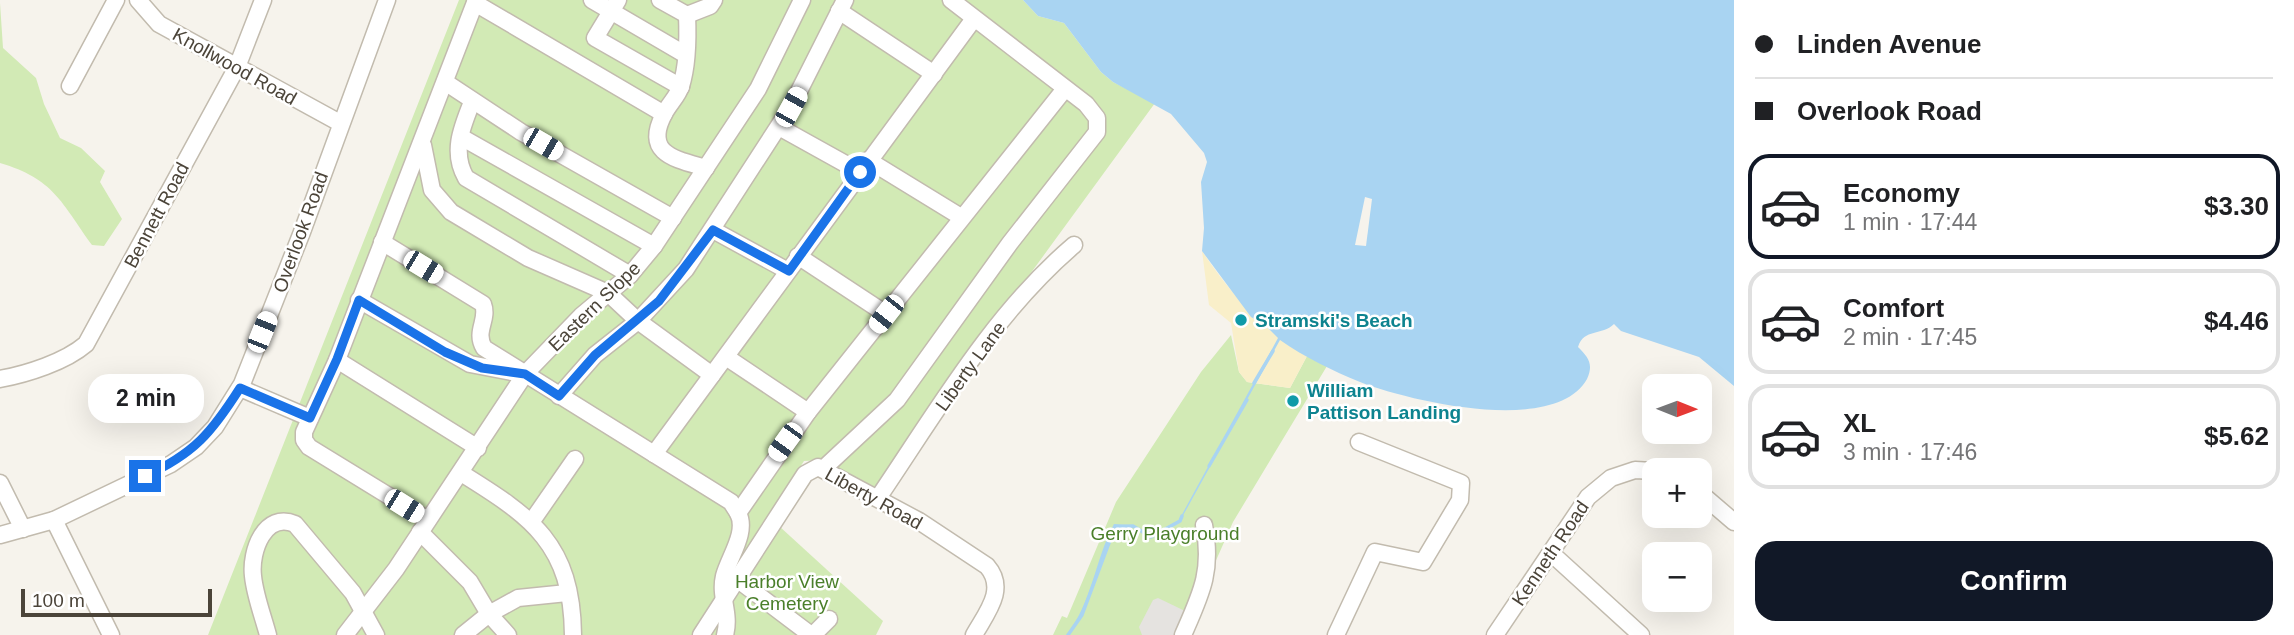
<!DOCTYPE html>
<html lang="en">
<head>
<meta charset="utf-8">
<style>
  :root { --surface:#fff; --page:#f2f2f2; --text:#202124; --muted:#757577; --line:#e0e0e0; --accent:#111827 }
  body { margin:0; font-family:Arial,sans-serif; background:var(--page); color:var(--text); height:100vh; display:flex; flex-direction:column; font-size:26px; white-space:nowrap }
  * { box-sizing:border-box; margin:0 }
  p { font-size:23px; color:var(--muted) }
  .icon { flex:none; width:38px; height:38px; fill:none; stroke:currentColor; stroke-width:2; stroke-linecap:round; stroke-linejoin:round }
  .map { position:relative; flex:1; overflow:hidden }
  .drawer { display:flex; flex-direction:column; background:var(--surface); width:560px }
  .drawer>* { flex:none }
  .guide { display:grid; align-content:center; height:154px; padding:0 21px; background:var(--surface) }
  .needle { width:46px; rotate:91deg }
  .fabs { position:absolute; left:1642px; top:374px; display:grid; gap:14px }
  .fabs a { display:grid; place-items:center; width:70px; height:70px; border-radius:14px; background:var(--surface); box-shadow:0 7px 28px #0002; font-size:35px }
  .scale { position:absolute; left:21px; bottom:18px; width:191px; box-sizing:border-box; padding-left:7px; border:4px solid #4b4439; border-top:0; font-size:19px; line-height:24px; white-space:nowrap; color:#4b4439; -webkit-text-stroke:5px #fff; paint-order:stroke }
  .end { position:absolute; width:32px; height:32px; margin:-16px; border:9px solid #1a73e8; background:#fff; box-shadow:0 0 0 4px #fff }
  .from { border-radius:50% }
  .bubble { position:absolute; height:49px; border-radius:21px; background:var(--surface); box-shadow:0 7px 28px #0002; font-size:23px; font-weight:700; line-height:49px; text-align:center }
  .car { position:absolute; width:21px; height:42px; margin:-21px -10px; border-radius:9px; box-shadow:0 0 5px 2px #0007; background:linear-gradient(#fff 24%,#345 0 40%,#fff 0 76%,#345 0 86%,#fff 0) }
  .guide b { display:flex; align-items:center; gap:24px; height:66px; font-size:26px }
  .guide b+b { border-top:2px solid var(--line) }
  .guide i { width:18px; height:18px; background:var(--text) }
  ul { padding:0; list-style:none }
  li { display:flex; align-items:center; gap:21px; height:105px; margin:0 14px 10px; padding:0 7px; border:4px solid var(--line); border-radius:21px }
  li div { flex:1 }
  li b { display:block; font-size:26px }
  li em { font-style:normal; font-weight:700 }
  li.current { border-color:var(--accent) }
  li>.icon { width:63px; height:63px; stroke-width:1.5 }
  .primary-button { display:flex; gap:14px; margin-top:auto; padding:14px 21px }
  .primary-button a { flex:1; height:80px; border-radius:21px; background:var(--accent); color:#fff; font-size:28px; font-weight:700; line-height:80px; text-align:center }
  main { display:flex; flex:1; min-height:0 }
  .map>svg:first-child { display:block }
  .green { fill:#d2eab5 }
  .sand { fill:#f9efc9 }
  .parking { fill:#e5e3e0 }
  .water { fill:#a9d4f2 }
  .pier { fill:#f6f3ec }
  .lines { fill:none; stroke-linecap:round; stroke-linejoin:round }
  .stream { stroke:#a9d4f2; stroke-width:3.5 }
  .minor-casing { stroke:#c2bbae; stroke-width:19 }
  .minor { stroke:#fff; stroke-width:16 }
  .route { stroke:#1a73e8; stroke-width:9 }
  .culture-dot { fill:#0f9aa8; stroke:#fff; stroke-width:2.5 }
  .labels { text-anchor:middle; stroke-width:5; stroke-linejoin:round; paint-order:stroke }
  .street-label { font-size:19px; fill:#4b4439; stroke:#fff }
  .culture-label { font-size:19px; font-weight:bold; fill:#0d838f; stroke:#fff; text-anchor:start }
  .park-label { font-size:19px; fill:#4a7f2a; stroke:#fff }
</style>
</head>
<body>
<main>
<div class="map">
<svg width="1734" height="635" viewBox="0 0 1734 635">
  <rect width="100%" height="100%" fill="#f6f3ec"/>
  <g class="green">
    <path d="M459 0H1023L1038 16 1064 23 1101 72 1113 82 1155 103 873 489 826 460 804 461 692 635H208Z"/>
    <path d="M0 3 3 48 36 78 44 104 60 138 81 148 105 171 100 182 122 219 104 246 92 245C61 202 54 179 0 163Z"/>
    <path d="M1231 335 1239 372 1247 382 1290 388 1307 356 1327 366 1233 522 1183 635H1053L1062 616 1067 618 1116 502 1201 372Z"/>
    <path d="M779 526 883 621 876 635H708Z"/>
  </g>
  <path class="sand" d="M1202 251C1230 293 1263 331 1307 356L1290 388 1247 382 1239 372 1231 323 1209 305Z"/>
  <path class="parking" d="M1158 598 1185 611 1174 635H1142L1139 627 1153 600Z"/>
  <path class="water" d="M1023 0H1734V386L1699 357 1621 331 1614 324C1602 336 1584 328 1578 347 1588 357 1594 364 1587 379 1555 436 1409 401 1360 382 1333 371 1304 357 1280 340L1180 521 1151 537 1132 526 1115 527 1082 615 1066 635C1092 604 1095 559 1114 524L1133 525 1151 535 1179 520 1278 338 1265 325 1251 317 1202 251 1204 228 1201 182 1207 162 1204 153 1171 114 1113 82 1101 72 1064 23 1038 16Z"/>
  <path class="pier" d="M1365 197 1372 199 1366 246 1355 245Z"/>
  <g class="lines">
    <g class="stream">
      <path d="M1254 383 1273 351"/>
      <path d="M1209 466 1247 400"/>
      <path d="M1068 635 1082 615 1115 527 1133 526 1151 537 1180 521 1182 516"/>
    </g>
    <defs>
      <g id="minor">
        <path d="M138 0 159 24 340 123"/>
        <path d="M592 0 686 55"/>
        <path d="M618 0 595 38 681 87"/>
        <path d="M660 0 687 15"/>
        <path d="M475 3 664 114"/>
        <path d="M839 11 934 74"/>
        <path d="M687 15C688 38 688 64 681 86 678 96 669 104 664 114 643 154 675 159 706 168"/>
        <path d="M687 15 710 6 714 0"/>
        <path d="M445 82 521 132 673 218"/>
        <path d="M70 86 116 0"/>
        <path d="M472 102C462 127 451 152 466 178L630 275"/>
        <path d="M779 127 860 172"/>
        <path d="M461 137 654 246"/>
        <path d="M423 145 432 190 451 212 528 258 608 293 638 321 712 375"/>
        <path d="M868 160 961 217"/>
        <path d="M713 230 788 271"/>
        <path d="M382 242 483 304C489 320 474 331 484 348L731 502 738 513"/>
        <path d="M798 256 886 314"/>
        <path d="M359 300 470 364 522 374"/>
        <path d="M726 357 808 412"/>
        <path d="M337 360 478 448"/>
        <path d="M0 379C27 374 65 362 86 344L237 67 263 0"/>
        <path d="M240 388 310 418"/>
        <path d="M559 396 595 355 638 321 686 269 791 107 845 0"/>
        <path d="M654 454 973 20"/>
        <path d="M823 469 897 400 1010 243 1097 132V118L1086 104 951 0"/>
        <path d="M461 473C532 517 572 544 573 635"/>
        <path d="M0 483 23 529"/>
        <path d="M1699 492 1734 522"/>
        <path d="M878 498C937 411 993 314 1074 245"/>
        <path d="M54 520 111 635"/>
        <path d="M428 520 309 447 304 440V432L337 360 476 0"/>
        <path d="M532 521 575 459"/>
        <path d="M420 532 470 582 489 614 508 635"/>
        <path d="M0 535 54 520 171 464 196 447 215 427 242 384 302 232 387 0"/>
        <path d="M1551 553 1641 635"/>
        <path d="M737 579 811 635"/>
        <path d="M268 635C263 616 255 596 253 576 250 551 265 511 295 524L353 593 376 635"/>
        <path d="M345 635 396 569 525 374 581 316 630 275 654 246 758 89 802 0"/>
        <path d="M463 635 489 614 518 598 567 593"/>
        <path d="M701 635 805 474 818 467 919 521 987 566C1007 589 987 612 974 635"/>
        <path d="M725 635C731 613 719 597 724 576 729 557 748 532 738 513L808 412 1064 90"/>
        <path d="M813 635 829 619"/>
        <path d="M1183 635C1201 594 1213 571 1204 525"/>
        <path d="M1336 635 1375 552 1423 562 1460 500 1461 483 1359 442"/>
        <path d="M1495 635 1588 497 1611 478 1635 470 1654 471"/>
      </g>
    </defs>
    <use href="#minor" class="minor-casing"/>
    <use href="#minor" class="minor"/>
  </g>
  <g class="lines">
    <path class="route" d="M145 476C194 454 212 432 240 388L310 418 337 359 359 300 445 352 482 368 525 374 559 396 595 355 659 301 713 230 789 271 860 172"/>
  </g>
  <g class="culture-dot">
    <circle cx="1241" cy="320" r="7"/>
    <circle cx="1293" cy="401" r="7"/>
  </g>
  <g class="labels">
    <g class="street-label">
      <text transform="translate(235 66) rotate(29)" y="7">Knollwood Road</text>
      <text transform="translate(156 215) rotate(-62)" y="7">Bennett Road</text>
      <text transform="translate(300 232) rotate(-70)" y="7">Overlook Road</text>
      <text transform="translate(594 306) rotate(-44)" y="7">Eastern Slope</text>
      <text transform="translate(970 366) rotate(-54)" y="7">Liberty Lane</text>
      <text transform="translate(874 498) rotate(29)" y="7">Liberty Road</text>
      <text transform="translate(1550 553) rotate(-56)" y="7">Kenneth Road</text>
    </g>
    <g class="culture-label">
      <text x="1255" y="327">Stramski's Beach</text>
      <text x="1307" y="397">William<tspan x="1307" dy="22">Pattison Landing</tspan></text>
    </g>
    <g class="park-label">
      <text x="1165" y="540">Gerry Playground</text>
      <text x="787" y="588">Harbor View<tspan x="787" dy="22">Cemetery</tspan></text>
    </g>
  </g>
</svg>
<div class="fabs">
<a><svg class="needle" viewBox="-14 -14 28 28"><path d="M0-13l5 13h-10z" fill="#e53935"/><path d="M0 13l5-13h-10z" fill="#757577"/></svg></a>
<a>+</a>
<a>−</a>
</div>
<div class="scale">100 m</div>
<i class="end from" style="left:860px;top:172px"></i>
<i class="end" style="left:145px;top:476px"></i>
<div class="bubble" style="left:88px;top:374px;width:116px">2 min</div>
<i class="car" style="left:791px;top:107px;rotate:29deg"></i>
<i class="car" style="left:543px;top:144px;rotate:120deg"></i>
<i class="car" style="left:423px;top:267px;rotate:121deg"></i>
<i class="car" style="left:886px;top:314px;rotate:218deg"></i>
<i class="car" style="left:262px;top:332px;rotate:22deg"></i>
<i class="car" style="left:785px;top:442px;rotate:216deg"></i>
<i class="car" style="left:404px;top:506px;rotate:122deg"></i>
</div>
<section class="drawer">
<div class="guide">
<b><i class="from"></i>Linden Avenue</b>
<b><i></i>Overlook Road</b>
</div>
<ul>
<li class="current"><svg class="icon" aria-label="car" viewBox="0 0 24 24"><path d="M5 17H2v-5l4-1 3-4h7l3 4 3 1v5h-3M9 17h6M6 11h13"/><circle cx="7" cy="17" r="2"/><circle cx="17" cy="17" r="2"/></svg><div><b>Economy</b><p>1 min · 17:44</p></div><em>$3.30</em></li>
<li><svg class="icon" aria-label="car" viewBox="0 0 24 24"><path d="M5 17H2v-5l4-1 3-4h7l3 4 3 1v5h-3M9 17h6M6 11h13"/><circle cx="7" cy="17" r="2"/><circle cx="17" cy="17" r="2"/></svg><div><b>Comfort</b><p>2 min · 17:45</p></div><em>$4.46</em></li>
<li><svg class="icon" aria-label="car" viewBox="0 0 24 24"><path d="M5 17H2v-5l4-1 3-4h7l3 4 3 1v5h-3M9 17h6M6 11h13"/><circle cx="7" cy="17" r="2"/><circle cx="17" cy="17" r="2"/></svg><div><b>XL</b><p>3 min · 17:46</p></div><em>$5.62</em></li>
</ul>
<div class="primary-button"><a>Confirm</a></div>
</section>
</main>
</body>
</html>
